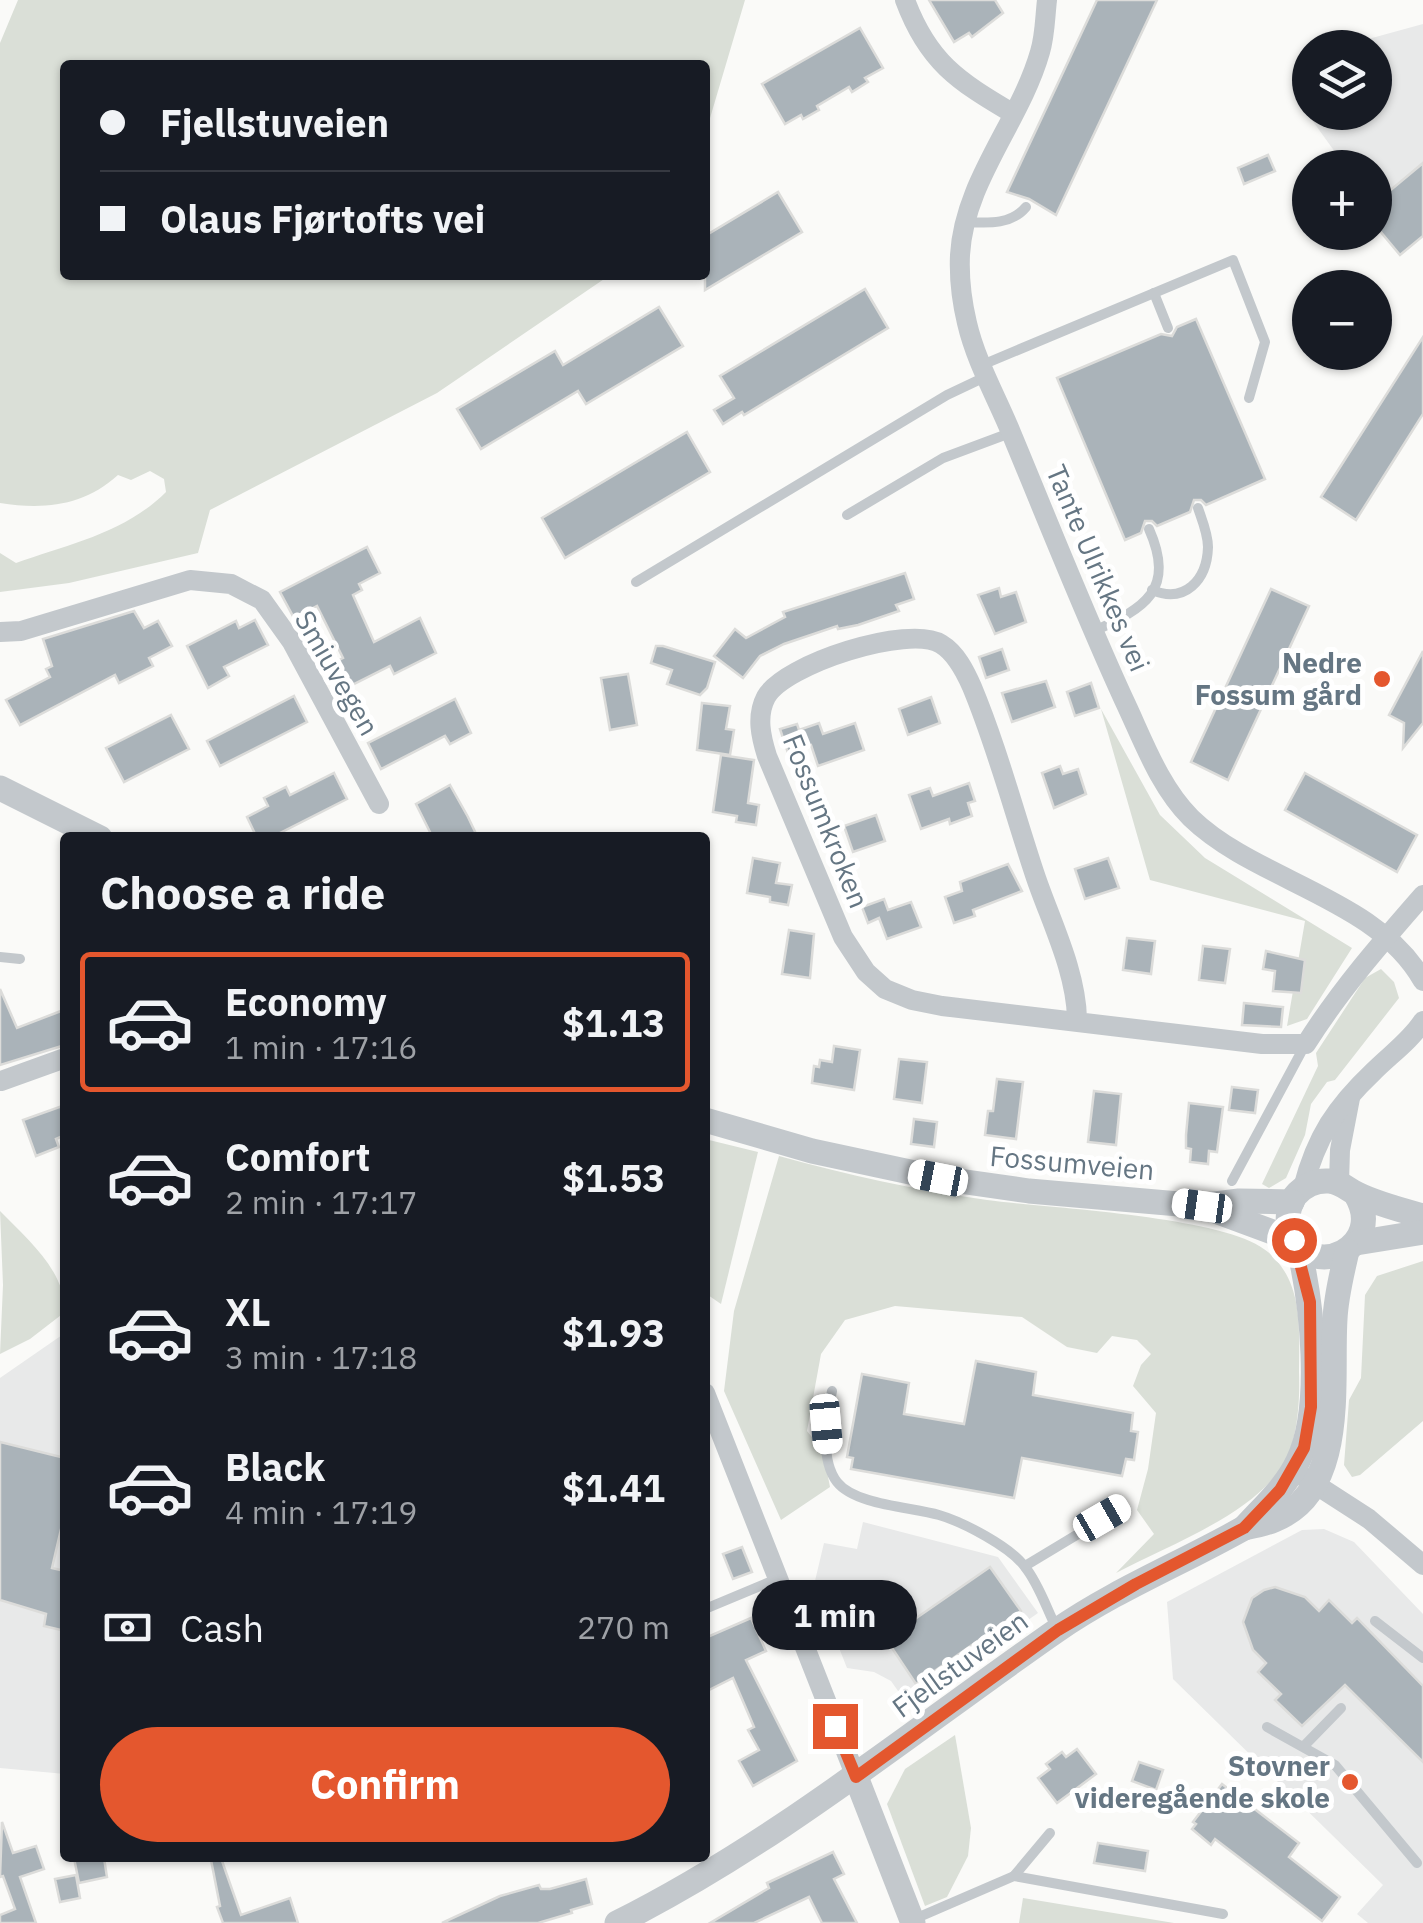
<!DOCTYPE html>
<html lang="en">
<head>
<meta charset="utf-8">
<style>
  :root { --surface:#171b24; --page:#20242c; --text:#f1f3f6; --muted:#9ea1a6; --line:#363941; --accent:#e4572e }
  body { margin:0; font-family:"IBM Plex Sans",sans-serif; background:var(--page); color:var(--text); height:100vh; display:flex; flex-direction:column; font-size:38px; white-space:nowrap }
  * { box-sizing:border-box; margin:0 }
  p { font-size:32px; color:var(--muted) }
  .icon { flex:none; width:55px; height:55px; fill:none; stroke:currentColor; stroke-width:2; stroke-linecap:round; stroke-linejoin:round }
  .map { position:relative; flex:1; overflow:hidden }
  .details { position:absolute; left:60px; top:832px; width:650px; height:1030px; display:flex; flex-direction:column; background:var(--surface); border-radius:10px; box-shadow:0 2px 8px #0004 }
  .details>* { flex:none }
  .banner { position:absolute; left:60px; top:60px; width:650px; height:220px; border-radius:10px; box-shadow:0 2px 8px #0004; display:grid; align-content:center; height:220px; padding:0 40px; background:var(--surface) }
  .tools { position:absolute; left:1292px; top:30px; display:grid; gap:20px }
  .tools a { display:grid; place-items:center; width:100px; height:100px; border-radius:50%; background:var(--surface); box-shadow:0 2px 8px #0004; font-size:50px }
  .end { position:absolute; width:45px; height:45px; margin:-22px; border:12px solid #e4572e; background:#fff; box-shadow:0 0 0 5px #fff }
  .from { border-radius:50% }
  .bubble { position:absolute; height:70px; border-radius:35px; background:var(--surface); box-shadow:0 2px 8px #0004; font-size:32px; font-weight:700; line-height:70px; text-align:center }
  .car { position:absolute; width:30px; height:60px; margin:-30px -15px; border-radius:12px; box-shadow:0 0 8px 2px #0007; background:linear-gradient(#fff 24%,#345 0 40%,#fff 0 76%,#345 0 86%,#fff 0) }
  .banner b { display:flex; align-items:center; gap:35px; height:95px; font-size:38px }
  .banner b+b { border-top:2px solid var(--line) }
  .banner i { width:25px; height:25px; background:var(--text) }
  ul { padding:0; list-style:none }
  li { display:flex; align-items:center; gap:30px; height:140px; margin:0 20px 15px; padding:0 20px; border:5px solid transparent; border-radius:10px }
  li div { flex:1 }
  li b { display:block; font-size:38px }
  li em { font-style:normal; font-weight:700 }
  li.current { border-color:var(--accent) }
  li>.icon { width:90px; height:90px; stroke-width:1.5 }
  h2 { padding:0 40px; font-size:45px; line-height:120px }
  .pay { display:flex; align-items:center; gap:25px; height:110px; padding:0 40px; font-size:38px }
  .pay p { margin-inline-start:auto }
  .action { display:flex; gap:20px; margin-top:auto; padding:20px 40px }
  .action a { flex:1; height:115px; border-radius:60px; background:var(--accent); color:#fff; font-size:40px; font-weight:700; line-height:115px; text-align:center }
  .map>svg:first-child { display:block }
  .built { fill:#e8e9e9 }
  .green { fill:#dadfd7 }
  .building { fill:#aab3b9; stroke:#dcdcda; stroke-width:2.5 }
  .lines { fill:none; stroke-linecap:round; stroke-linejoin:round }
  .service { stroke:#c3c8cc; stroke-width:10 }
  .minor { stroke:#c3c8cc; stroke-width:20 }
  .tertiary { stroke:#c3c8cc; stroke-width:25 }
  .route { stroke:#e4572e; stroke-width:12 }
  .poi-dot { fill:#e4572e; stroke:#fff; stroke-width:4 }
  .labels { text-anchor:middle; stroke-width:10; stroke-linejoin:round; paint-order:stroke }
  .street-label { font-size:28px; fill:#657683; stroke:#fff }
  .poi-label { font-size:28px; font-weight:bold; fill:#657683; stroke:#fff; text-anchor:end }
</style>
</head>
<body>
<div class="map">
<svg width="1423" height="1923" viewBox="0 0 1423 1923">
  <rect width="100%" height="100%" fill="#fafaf8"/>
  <g class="built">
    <path d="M1423 24V201L1375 222V168L1336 167 1334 164 1340 159 1312 120 1322 113 1375 112V48L1354 47 1361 41Z"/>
    <path d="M65 1333V1774L0 1768V1378Z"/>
    <path d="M863 1522 998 1557 1038 1613 908 1705 891 1681 874 1672 847 1668 814 1585 824 1543 857 1549Z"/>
    <path d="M1324 1529 1354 1542 1423 1614V1923H1368L1357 1914 1383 1885 1173 1679 1167 1602 1302 1530Z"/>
  </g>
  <g class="green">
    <path d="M18 0H745L705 135V65H65V275H610L437 393 210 510 198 553 69 583 0 592V553L16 563C69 544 125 533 166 492L164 479 150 471 131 480 118 475C84 506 44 510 0 503V43Z"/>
    <path d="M1101 709 1160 815 1205 858 1352 948 1307 1019 1287 1026 1305 921 1150 880Z"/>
    <path d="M1381 969 1394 982 1399 998 1335 1080 1327 1082 1311 1104 1305 1135 1286 1178 1269 1188 1262 1184 1318 1066 1316 1053 1365 978Z"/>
    <path d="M705 1139 758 1152 721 1304 705 1293Z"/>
    <path d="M779 1156C848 1175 916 1190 987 1200 1047 1208 1228 1216 1268 1252 1304 1283 1299 1329 1299 1372 1300 1401 1298 1443 1281 1468 1249 1516 1167 1546 1116 1573L1154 1534 1137 1510 1148 1469 1156 1413 1133 1386 1141 1365 1151 1354 1137 1340 1112 1336 1097 1353 1067 1347 1022 1317 895 1306 845 1320 821 1354 807 1431 823 1451 830 1487 781 1520 724 1391 734 1311Z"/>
    <path d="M0 1211C28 1240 65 1270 65 1312L30 1339 0 1354 3 1285Z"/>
    <path d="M1423 1261V1421L1360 1475 1352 1477 1344 1465 1349 1400 1361 1378 1365 1295 1377 1276Z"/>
    <path d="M955 1735 971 1828 968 1856 947 1897 925 1906 887 1804 905 1769Z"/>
    <path d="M1023 1898 1174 1923H1019Z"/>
  </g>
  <g class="building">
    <path d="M929 0H995L1003 13 972 37 969 33 954 42Z"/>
    <path d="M1097 0H1157L1056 215 1029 199 1007 192Z"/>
    <path d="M860 28 883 68 865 78 868 82 852 92 849 87 817 106 819 110 803 119 801 115 785 124 762 84Z"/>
    <path d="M1268 155 1275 171 1244 184 1238 168Z"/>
    <path d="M1423 163V236L1400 255 1375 225V203Z"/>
    <path d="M778 192 802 232 705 290V236Z"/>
    <path d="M865 289 888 328 744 415 742 412 723 424 714 410 734 398 720 376Z"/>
    <path d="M659 307 683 346 586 404 578 391 481 449 457 409 555 351 563 365Z"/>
    <path d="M1196 319 1265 479 1206 505 1201 500H1194L1190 512 1157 526 1152 521H1145L1141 533 1125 540 1057 378 1161 334 1172 336 1177 327Z"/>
    <path d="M1423 337V414L1356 520 1321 497Z"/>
    <path d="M687 432 710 472 565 558 542 518Z"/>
    <path d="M367 547 380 573 359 584 362 590 353 595 374 642 420 618 436 653 394 674 390 666 346 688 333 663 343 658 317 606 294 618 280 592Z"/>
    <path d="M905 573 914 599 896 605 899 611 858 625 838 629 837 626 784 644 760 656 743 678 714 656 735 629 746 638 785 617 783 612Z"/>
    <path d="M999 588 1001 597 1016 592 1026 622 995 634 978 595Z"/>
    <path d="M1271 589 1309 606 1228 780 1191 762Z"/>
    <path d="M134 611 144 628 158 621 172 646 149 658 153 666 119 683 115 675 20 725 6 700 50 677 46 669 52 666 43 639Z"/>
    <path d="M255 620 268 645 224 667 229 676 208 688 187 646 236 621 239 628Z"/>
    <path d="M656 646H663L715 662 707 688 700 695 667 684 672 670 651 663Z"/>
    <path d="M1002 649 1009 670 986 678 979 657Z"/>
    <path d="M1423 651V723L1403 748 1404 723 1389 715Z"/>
    <path d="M628 674 637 725 610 730 601 678Z"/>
    <path d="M1046 681 1055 707 1012 722 1002 693Z"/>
    <path d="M1091 683 1099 708 1075 716 1067 692Z"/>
    <path d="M294 696 307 722 220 766 207 741Z"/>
    <path d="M931 697 940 723 908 735 899 709Z"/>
    <path d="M455 699 471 733 450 744 445 736 381 769 368 743Z"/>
    <path d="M702 703 730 706 726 729 734 730 730 755 697 750Z"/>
    <path d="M171 715 189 749 124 782 106 748Z"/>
    <path d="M819 723 823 734 855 723 864 750 818 766 811 745 788 753 780 729 797 724 799 730Z"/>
    <path d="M721 755 754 760 748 803 759 805 756 825 736 822 737 816 713 812Z"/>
    <path d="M1060 766 1063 774 1078 769 1086 794 1054 808 1042 773Z"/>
    <path d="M334 773 347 799 270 838H257L247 817 268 806 264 798 286 787 290 795Z"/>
    <path d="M1305 773 1417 835 1397 872 1285 810Z"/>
    <path d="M969 783 975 801 968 803 972 816 950 824 949 819 921 829 909 795 930 788 933 796Z"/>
    <path d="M450 785 468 817 478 838H433L416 804Z"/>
    <path d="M876 815 885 841 853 852 844 826Z"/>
    <path d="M753 858 780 863 776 883 792 885 788 905 770 902V897L747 893Z"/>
    <path d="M1108 858 1119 888 1085 899 1075 869Z"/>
    <path d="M1008 864 1022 891 973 910 975 916 954 923 945 897 962 891 960 882Z"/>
    <path d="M884 899 888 910 911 902 921 927 887 939 879 918 868 923 862 907Z"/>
    <path d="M789 930 814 934 810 978 782 974Z"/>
    <path d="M1127 938 1155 941 1151 974 1123 970Z"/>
    <path d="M1203 946 1230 949 1225 983 1199 980Z"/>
    <path d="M1266 951 1305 960 1301 993 1273 991 1275 971 1263 969Z"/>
    <path d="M0 989 17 1028 61 1011 65 1022V1045L0 1065Z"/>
    <path d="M1244 1003 1283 1007 1281 1027 1242 1025Z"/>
    <path d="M834 1046 860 1050 854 1090 812 1083 814 1066 819 1067 820 1060 832 1062Z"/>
    <path d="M899 1059 927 1062 922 1103 894 1099Z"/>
    <path d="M997 1079 1023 1082 1016 1139 985 1135 988 1111H993Z"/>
    <path d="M1232 1087 1258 1090 1255 1113 1229 1110Z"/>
    <path d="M1094 1091 1121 1094 1116 1145 1088 1142Z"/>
    <path d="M1189 1103 1223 1107 1217 1152 1209 1151 1208 1164 1190 1162 1191 1149 1186 1148V1135Z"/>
    <path d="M65 1105V1135L56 1139 59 1147 36 1156 23 1120Z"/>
    <path d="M914 1119 937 1122 934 1147 911 1144Z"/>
    <path d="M976 1361 1036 1372 1033 1395 1133 1413 1131 1431 1138 1432 1134 1460 1126 1459 1122 1476 1022 1458 1014 1498 851 1469 853 1458 847 1457 862 1374 909 1383 904 1414 964 1424Z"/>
    <path d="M0 1442 65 1458V1512L52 1568 65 1571V1631L44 1626 46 1614 0 1600Z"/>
    <path d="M742 1547 752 1572 733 1579 723 1554Z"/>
    <path d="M990 1567 1021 1611 916 1684 886 1639Z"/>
    <path d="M1275 1587 1305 1597 1319 1611 1329 1600 1352 1623 1357 1618 1423 1686V1762L1345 1685 1302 1726 1275 1700 1281 1694 1258 1672 1266 1663 1253 1650 1243 1622 1252 1598 1264 1590Z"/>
    <path d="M751 1618 766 1651 746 1660 797 1761 753 1786 739 1761 759 1750 748 1730 754 1727 733 1678 705 1692V1638Z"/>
    <path d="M1077 1749 1096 1774 1057 1803 1038 1778 1050 1769 1046 1764 1062 1752 1066 1757Z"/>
    <path d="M1139 1762 1163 1770 1156 1790 1132 1781Z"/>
    <path d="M1222 1784 1299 1843 1289 1857 1340 1897 1322 1921 1215 1839 1211 1845 1192 1829 1196 1824 1193 1822Z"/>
    <path d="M2 1822 13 1853 36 1846 44 1869 20 1877 36 1923H0V1915L15 1909 3 1876 0 1877Z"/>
    <path d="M1098 1843 1148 1851 1145 1871 1094 1863Z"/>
    <path d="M833 1852 844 1874 834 1879 857 1923H822L809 1897 754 1923H710L769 1888 767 1883Z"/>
    <path d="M74 1858H104L107 1877 79 1883Z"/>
    <path d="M221 1858 241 1915 290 1898 298 1923H223L217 1907 220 1906 211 1860Z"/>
    <path d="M76 1875 80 1898 60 1902 55 1879Z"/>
    <path d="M586 1879 592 1904 571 1910 572 1913 538 1923H442L500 1896 539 1885 541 1889H550Z"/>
  </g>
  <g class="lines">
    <g class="service">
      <path d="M966 222C988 223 1011 225 1026 207"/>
      <path d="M1154 293 1168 328"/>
      <path d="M982 365 1233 260 1265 342 1249 398"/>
      <path d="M847 515 943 458 1010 433"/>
      <path d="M636 582 947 395 985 377"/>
      <path d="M1152 590C1185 604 1207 580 1208 547 1208 534 1202 520 1198 508"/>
      <path d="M1094 631C1145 608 1176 590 1149 529"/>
      <path d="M0 957 20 959"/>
      <path d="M1232 1181 1305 1045"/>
      <path d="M832 1391C827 1418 819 1458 837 1482 855 1505 911 1507 939 1515 963 1522 1011 1547 1025 1567 1039 1584 1047 1610 1057 1629"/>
      <path d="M1025 1566 1123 1507"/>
      <path d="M705 1609 777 1579"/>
      <path d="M1375 1621 1423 1658"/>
      <path d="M1267 1727 1335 1765 1417 1863"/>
      <path d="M1304 1746 1341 1708"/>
      <path d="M1014 1876 1050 1833"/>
      <path d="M912 1920 1014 1876 1223 1914"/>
    </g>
    <g class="minor">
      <path d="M905 0C928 62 958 81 1012 113"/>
      <path d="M1047 0C1045 17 1045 36 1040 52 1020 122 964 181 960 255 959 277 962 302 967 323 976 362 997 398 1012 435 1049 524 1084 613 1124 700 1143 740 1159 786 1191 818 1256 881 1377 898 1423 981"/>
      <path d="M0 632 21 631 190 580 231 584 262 600 292 642 379 804"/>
      <path d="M1077 1021C1077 972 1050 920 1035 875 1014 812 997 747 972 687 965 671 956 653 941 644 909 624 784 664 766 697 756 716 761 737 767 756L843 937 866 972 885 989 912 1000 942 1006 1262 1044H1306C1340 990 1381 943 1423 895"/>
      <path d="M1 1081 65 1058"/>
      <path d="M1339 1183 1340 1150 1350 1098"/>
      <path d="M1303 1188C1316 1137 1336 1107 1374 1071 1391 1054 1410 1041 1423 1021"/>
      <path d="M705 1393 856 1777"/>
      <path d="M1304 1477 1369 1519 1423 1565"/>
    </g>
    <g class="tertiary">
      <path d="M0 788 100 838"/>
      <path d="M705 1120 812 1151 938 1178 1029 1191 1202 1206 1294 1240"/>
      <path d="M1355 1193C1389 1247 1310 1283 1291 1233 1286 1221 1288 1207 1295 1196 1303 1186 1316 1180 1329 1181 1341 1182 1347 1189 1357 1194 1377 1204 1401 1210 1423 1216"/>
      <path d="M1207 1205 1239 1201 1292 1202"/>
      <path d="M1356 1243 1423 1232"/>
      <path d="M1244 1528C1263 1507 1286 1487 1298 1461 1324 1407 1312 1302 1298 1245"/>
      <path d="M856 1777 913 1923"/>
      <path d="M617 1923C775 1844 912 1731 1056 1631 1115 1590 1182 1563 1244 1528 1254 1526 1265 1524 1274 1520 1348 1491 1331 1381 1335 1319 1336 1296 1342 1273 1347 1251"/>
    </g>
  </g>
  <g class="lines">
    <path class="route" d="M835 1726 856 1777 1058 1630 1136 1584 1244 1528 1280 1490 1304 1448 1311 1407 1310 1302 1294 1240"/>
  </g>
  <g class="poi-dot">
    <circle cx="1382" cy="679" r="10"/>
    <circle cx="1350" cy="1782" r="10"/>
  </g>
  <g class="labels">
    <g class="street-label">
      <text transform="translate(1098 568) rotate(67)" y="10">Tante Ulrikkes vei</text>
      <text transform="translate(337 673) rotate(60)" y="10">Smiuvegen</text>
      <text transform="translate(826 821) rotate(68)" y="10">Fossumkroken</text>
      <text transform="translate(1072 1163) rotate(5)" y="10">Fossumveien</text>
      <text transform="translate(960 1664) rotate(-36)" y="10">Fjellstuveien</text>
    </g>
    <g class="poi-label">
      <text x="1362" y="673">Nedre<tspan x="1362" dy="32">Fossum gård</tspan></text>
      <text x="1330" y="1776">Stovner<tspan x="1330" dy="32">videregående skole</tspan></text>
    </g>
  </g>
</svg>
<div class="tools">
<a><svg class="icon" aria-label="layers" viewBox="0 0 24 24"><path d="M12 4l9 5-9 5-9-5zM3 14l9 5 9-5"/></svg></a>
<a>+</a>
<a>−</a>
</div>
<i class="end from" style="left:1294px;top:1240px"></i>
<i class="end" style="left:835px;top:1726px"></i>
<div class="bubble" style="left:752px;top:1580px;width:165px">1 min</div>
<i class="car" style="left:938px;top:1178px;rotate:281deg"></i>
<i class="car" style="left:1202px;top:1206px;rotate:278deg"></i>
<i class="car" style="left:826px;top:1424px;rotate:175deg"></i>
<i class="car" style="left:1102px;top:1518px;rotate:60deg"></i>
<div class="banner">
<b><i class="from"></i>Fjellstuveien</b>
<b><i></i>Olaus Fjørtofts vei</b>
</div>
<section class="details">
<h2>Choose a ride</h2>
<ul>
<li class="current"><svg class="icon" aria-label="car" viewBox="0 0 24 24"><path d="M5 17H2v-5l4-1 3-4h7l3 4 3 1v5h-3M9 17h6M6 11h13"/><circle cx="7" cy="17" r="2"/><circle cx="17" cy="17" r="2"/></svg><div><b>Economy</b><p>1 min · 17:16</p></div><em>$1.13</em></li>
<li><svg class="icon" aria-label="car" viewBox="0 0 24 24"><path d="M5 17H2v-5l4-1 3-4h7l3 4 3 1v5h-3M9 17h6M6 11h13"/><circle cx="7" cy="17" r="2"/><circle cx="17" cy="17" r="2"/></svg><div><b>Comfort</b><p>2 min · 17:17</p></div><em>$1.53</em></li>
<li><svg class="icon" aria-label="car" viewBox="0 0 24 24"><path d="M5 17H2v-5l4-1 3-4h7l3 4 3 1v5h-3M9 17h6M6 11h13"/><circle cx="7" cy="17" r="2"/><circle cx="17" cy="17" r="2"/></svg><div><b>XL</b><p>3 min · 17:18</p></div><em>$1.93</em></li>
<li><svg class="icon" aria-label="car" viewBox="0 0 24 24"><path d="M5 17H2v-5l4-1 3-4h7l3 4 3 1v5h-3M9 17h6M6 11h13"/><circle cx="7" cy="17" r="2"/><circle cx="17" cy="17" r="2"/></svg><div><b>Black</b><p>4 min · 17:19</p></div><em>$1.41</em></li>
</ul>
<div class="pay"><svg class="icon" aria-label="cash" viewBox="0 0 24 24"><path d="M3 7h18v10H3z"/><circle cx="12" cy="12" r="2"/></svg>Cash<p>270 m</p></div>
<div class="action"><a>Confirm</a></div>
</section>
</div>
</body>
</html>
